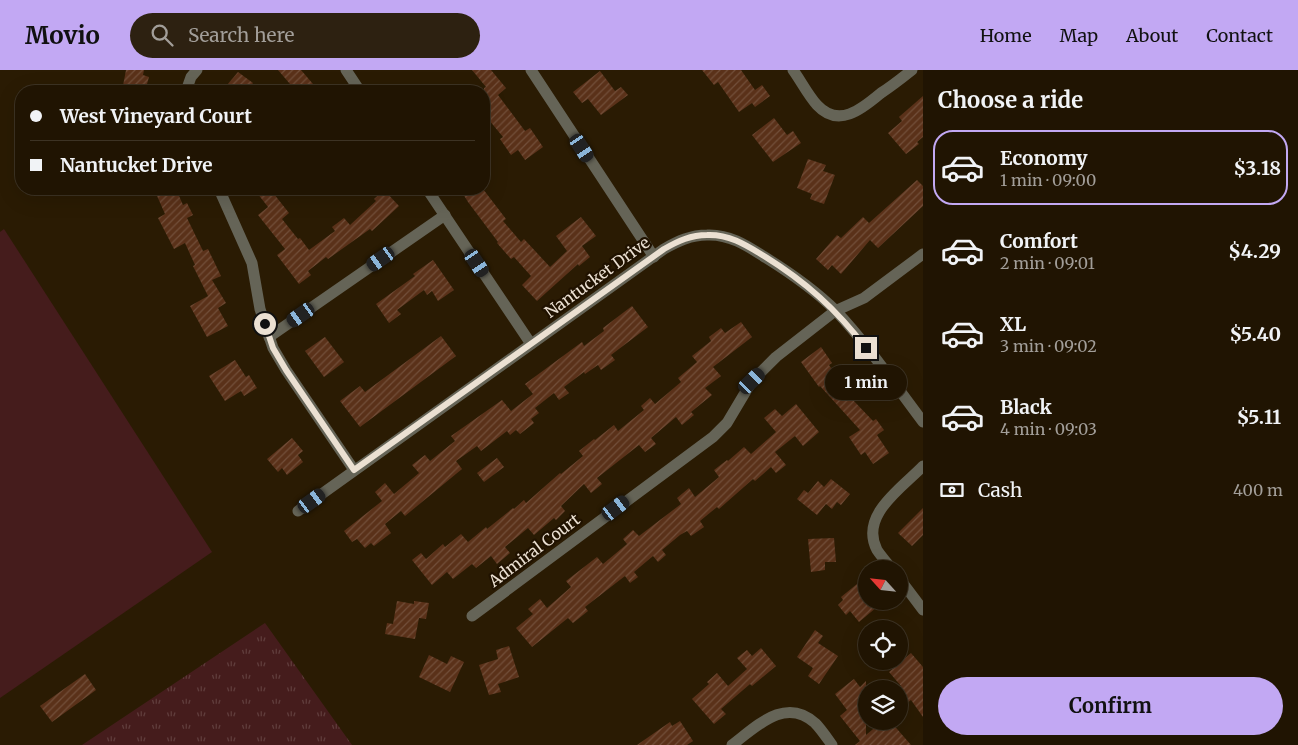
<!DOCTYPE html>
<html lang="en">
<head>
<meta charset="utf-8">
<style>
  :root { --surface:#201402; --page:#2d2111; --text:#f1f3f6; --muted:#a29e99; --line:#3d3324; --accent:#c2a8f3 }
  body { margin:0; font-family:Merriweather,serif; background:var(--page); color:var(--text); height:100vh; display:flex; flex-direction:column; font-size:19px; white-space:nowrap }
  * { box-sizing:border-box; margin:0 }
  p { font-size:16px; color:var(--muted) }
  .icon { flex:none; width:28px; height:28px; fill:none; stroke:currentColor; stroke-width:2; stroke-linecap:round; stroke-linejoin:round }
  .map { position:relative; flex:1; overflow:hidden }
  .drawer { display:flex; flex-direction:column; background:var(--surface); width:375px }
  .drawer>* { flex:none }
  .top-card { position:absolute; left:15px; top:15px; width:475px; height:110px; border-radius:20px; box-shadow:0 5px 20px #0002,0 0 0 1px var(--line); display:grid; align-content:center; height:110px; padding:0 15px; background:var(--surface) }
  .needle { width:32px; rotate:297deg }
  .buttons { position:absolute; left:858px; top:490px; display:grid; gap:10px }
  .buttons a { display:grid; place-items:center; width:50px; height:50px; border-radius:50%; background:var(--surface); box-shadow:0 5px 20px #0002,0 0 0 1px var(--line); font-size:25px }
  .end { position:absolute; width:22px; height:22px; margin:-11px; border:6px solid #ebe0d2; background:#111; box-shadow:0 0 0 2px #111 }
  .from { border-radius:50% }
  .bubble { position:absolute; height:35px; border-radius:18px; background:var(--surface); box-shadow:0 5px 20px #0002,0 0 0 1px var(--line); font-size:16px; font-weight:700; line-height:35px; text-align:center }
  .car { position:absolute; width:15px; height:30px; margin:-15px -8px; border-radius:6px; box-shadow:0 0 4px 1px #0007; background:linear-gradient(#222 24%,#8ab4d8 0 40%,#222 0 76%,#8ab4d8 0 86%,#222 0) }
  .top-card b { display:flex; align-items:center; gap:18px; height:48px; font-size:19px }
  .top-card b+b { border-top:1px solid var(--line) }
  .top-card i { width:12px; height:12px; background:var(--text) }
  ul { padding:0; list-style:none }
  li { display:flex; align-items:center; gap:15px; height:75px; margin:0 10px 8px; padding:0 5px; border:2px solid transparent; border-radius:20px }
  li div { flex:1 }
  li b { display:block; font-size:19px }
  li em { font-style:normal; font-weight:700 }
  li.selected { border-color:var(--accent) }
  li>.icon { width:45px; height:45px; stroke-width:1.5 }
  h2 { padding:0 15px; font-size:22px; line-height:60px }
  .pay { display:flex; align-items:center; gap:12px; height:55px; padding:0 15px; font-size:19px }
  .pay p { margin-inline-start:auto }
  .button { display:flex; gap:10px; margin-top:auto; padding:10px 15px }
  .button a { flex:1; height:58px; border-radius:30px; background:var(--accent); color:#111; font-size:20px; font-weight:700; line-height:58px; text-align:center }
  header { display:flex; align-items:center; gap:30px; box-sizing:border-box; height:70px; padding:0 25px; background:var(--accent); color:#111 }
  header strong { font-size:24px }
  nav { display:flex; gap:28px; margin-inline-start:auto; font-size:18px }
  .search { width:350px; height:45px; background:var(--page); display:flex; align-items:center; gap:12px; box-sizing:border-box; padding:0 18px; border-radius:28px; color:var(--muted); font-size:19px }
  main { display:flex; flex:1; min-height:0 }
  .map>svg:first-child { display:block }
  .grass { fill:url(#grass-tufts) }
  .park { fill:#451c1c }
  .building { fill:url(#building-hatch) }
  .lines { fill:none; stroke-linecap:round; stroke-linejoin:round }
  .street { stroke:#656457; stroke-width:11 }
  .route { stroke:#ebe0d2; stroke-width:6 }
  .labels { text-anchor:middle; stroke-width:4.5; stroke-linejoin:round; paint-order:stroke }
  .street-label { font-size:16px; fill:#ebe0d2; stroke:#201200 }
</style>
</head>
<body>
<header>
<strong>Movio</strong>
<div class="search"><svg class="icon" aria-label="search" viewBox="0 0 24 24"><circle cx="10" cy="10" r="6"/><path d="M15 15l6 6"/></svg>Search here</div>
<nav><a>Home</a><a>Map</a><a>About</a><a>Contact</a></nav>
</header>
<main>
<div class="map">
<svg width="923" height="675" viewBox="0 0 923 675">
  <defs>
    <pattern id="grass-tufts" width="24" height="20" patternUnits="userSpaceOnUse" patternTransform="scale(1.25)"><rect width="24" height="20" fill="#451c1c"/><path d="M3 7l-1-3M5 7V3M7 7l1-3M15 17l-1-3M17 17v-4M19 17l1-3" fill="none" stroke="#603d3c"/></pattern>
    <pattern id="building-hatch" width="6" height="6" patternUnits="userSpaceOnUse" patternTransform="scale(1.25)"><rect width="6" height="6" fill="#5a3119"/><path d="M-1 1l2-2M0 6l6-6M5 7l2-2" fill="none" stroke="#724f3a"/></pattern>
  </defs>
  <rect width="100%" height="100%" fill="#2a1b03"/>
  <path class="grass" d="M265 553 352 675H82Z"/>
  <path class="park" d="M4 159 212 482 0 628V162Z"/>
  <g class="building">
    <path d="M126 0H144L143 5 149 7 145 21H122Z"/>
    <path d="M278 0H301L319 21H296Z"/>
    <path d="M472 0H491L506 18 498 25 525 61 530 58 543 77 525 90 518 80 511 85 500 69 503 67 484 44V18L486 17Z"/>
    <path d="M702 0H741L755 20 762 15 770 26 755 37 752 33 739 42 718 12 714 15Z"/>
    <path d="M600 1 615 21 621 17 628 25 601 45 588 29 582 33 573 22Z"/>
    <path d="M238 2 253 13 247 21H222Z"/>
    <path d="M923 26V67L917 72 919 74 906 84 888 63 902 51 899 47Z"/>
    <path d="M774 48 787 65 793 61 801 73 773 92 752 65Z"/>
    <path d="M808 89 826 95 823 101 835 105 824 134 810 129 812 124 797 118Z"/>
    <path d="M917 110 923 116V136L878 178 870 170 841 204 832 195 828 200 816 189 837 165 841 168 863 147 869 153Z"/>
    <path d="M154 119H176L183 135 187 133 193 145 187 148 203 181 208 179 221 206 212 210 226 233 218 238 228 256 207 267 190 236 208 226 193 196 195 195 185 173 174 179 158 148 165 144Z"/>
    <path d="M254 119H270L289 143 282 149 298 169 300 168 309 180 335 161 332 157 344 148 350 155 376 131 374 129 384 120 399 136 372 161 370 159 328 189 326 187 308 201 311 205 299 214 277 185 285 179 258 145 268 137Z"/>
    <path d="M460 119H483L506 149 503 151 521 172 524 169 550 197 567 181 556 166 581 147 596 166 582 176 590 187 579 196 578 194 537 231 522 215 531 206 514 187 511 189 497 173 498 172 468 132Z"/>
    <path d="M433 190 454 220 438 231 432 221 427 225 424 220 397 240 401 244 389 253 376 234 415 206 413 204Z"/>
    <path d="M632 236 648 257 611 285 615 290 601 300 598 295 585 304 584 302 564 317 569 323 559 330 554 323 535 338 539 343 531 349 534 353 520 364 516 360 510 365 507 361 481 381 477 376 456 391 462 399 405 446 401 441 385 454 391 463 374 476 371 473 365 478 357 469 352 472 344 461 382 431 375 422 385 413 394 424 419 403 412 395 425 385 430 391 455 371 451 366 502 330 511 341 533 324 525 314 582 272 584 276 604 261 603 258Z"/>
    <path d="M741 252 752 267 713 297 721 306 705 318 712 325 691 342 694 345 682 355 676 347 651 368 656 374 645 382 639 375 597 408 602 414 591 423 584 414 561 436 565 441 556 450 554 448 534 465 528 458 505 477 510 483 497 494 491 486 476 498 472 494 453 509 447 502 432 515 412 490 421 483 426 489 443 474 445 477 461 464 468 472 486 457 487 459 513 438 514 439 524 430 526 433 560 403 561 404 583 386 579 381 594 369 595 370 614 355 618 361 644 340 641 336 650 328 655 334 681 312 678 308 697 292 692 286 711 271 709 267 721 258 725 263Z"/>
    <path d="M441 266 456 286 360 357 340 331 360 316 365 322Z"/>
    <path d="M325 267 344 292 324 307 305 281Z"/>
    <path d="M821 277 832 293 829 295 836 305 832 308 873 351 876 349 884 360 877 365 889 383 873 394 865 382 861 385 849 367 860 360 820 316 819 317 801 292Z"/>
    <path d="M235 290 246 307 249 305 257 318 244 326 241 321 225 331 209 306Z"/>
    <path d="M796 334 819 362 803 376 795 366 775 382 786 395 776 403 771 397 755 411 753 409 719 439 717 437 700 451 704 457 691 466 687 461 680 465 662 480 666 485 658 492 653 486 634 502 638 507 630 513 625 506 585 537 588 541 573 553 568 548 532 577 516 558 533 544 528 539 540 529 547 538 571 517 566 511 597 487 603 494 627 474 623 469 633 460 639 466 681 434 677 428 689 418 695 427 719 407 714 400 727 390 728 391 744 377 751 384 776 362 764 348 775 339 782 346Z"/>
    <path d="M292 368 303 381 298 385 303 392 287 405 282 398 278 402 267 389Z"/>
    <path d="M497 388 504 397 484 412 477 403Z"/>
    <path d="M831 409 850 424 841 435 837 432 832 439 826 434 817 445 797 429 804 420 808 423 818 411 824 417Z"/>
    <path d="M923 438V465L912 476 898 463Z"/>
    <path d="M834 468 836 492H825V500L811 502 808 469Z"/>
    <path d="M857 514 866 524V531H872L877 537 859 552 850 541 846 545 838 535 843 530 841 527Z"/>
    <path d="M397 531 414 534V531L429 533 426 549 419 548 415 569 385 564 387 553 393 554Z"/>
    <path d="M815 560 823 566 818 573 838 586 819 614 808 606 813 598 797 587Z"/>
    <path d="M509 576 519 607 498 614 501 622 489 625 479 595 498 589 496 580Z"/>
    <path d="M761 578 776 596 752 616 750 614 721 639 726 644 714 654 692 629 709 614 707 612 717 603 728 616 747 599 737 588 747 580 752 586Z"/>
    <path d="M911 583 923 597V647L911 630 907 633 899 623 898 619 901 616 889 602Z"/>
    <path d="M429 585 447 594 451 586 464 592 450 622 419 607Z"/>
    <path d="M85 604 96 620 52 652 40 636Z"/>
    <path d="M854 609 860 617 866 611V665L879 654 883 659 891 652 911 675H855L860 671 840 646 847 640 835 624Z"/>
    <path d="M680 651 693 671 687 675H637L670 652 672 656Z"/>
  </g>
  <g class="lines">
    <g class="street">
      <path d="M346 0 360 21"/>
      <path d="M531 0 654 187"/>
      <path d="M793 0C801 11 808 25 817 35 839 59 863 38 881 23 892 16 902 8 912 0"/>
      <path d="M186 21 191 7 197 0"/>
      <path d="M219 119 252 193 260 239 273 278 286 300 354 400"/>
      <path d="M427 119 531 274"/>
      <path d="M269 267 445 145"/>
      <path d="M298 441 664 179C678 171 691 165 707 165 729 164 746 175 763 186 789 202 814 219 836 241 868 275 895 315 923 352"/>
      <path d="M892 499C887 493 881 486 877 480 859 445 902 418 923 396"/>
      <path d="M899 508 923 540"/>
      <path d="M472 546 713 367 727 353 752 311 776 287 835 241 864 228 923 184"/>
      <path d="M732 675C756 657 785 626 815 653 821 659 827 668 832 675"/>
    </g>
  </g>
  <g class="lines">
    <path class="route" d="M265 254 273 278 286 300 354 400 664 179C678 171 691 165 707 165 729 164 746 175 764 186 806 212 836 239 866 278"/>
  </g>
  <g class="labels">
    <g class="street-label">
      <text transform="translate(597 207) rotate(-36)" y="6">Nantucket Drive</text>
      <text transform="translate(534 480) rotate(-37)" y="6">Admiral Court</text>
    </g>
  </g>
</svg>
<div class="buttons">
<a><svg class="needle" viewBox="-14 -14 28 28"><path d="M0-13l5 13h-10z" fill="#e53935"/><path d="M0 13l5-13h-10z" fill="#a29e99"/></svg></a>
<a><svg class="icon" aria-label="locate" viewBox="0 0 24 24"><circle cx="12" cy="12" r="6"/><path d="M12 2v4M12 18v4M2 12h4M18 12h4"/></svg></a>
<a><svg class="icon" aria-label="layers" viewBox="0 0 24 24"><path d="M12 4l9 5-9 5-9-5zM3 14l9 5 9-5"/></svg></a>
</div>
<i class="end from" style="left:265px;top:254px"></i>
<i class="end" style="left:866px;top:278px"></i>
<div class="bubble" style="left:825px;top:295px;width:82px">1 min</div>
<i class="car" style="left:582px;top:78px;rotate:147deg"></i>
<i class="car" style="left:381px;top:189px;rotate:235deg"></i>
<i class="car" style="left:477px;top:193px;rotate:146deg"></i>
<i class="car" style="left:301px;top:245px;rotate:235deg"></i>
<i class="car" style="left:752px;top:311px;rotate:46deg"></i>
<i class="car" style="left:312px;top:431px;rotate:54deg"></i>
<i class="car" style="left:616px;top:438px;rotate:53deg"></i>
<div class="top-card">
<b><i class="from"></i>West Vineyard Court</b>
<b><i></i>Nantucket Drive</b>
</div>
</div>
<section class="drawer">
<h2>Choose a ride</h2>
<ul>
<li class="selected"><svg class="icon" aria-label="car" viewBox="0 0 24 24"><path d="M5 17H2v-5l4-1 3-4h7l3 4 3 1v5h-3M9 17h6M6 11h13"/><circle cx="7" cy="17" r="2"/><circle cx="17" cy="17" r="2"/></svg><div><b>Economy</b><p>1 min · 09:00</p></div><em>$3.18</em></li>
<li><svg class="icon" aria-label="car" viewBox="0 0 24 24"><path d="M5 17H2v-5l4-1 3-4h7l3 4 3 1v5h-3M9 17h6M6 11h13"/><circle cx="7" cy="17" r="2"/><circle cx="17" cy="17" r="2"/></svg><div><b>Comfort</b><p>2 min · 09:01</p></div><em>$4.29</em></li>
<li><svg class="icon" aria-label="car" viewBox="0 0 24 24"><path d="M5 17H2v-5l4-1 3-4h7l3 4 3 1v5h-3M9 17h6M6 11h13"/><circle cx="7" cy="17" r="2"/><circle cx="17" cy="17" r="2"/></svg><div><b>XL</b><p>3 min · 09:02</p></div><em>$5.40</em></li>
<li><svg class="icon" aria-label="car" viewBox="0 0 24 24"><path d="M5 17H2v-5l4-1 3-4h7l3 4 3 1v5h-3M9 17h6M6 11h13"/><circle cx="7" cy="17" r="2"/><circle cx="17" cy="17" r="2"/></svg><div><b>Black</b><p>4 min · 09:03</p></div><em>$5.11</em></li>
</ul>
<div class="pay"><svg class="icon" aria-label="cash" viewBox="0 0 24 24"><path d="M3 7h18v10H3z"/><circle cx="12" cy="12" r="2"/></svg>Cash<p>400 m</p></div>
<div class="button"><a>Confirm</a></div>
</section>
</main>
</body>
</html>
